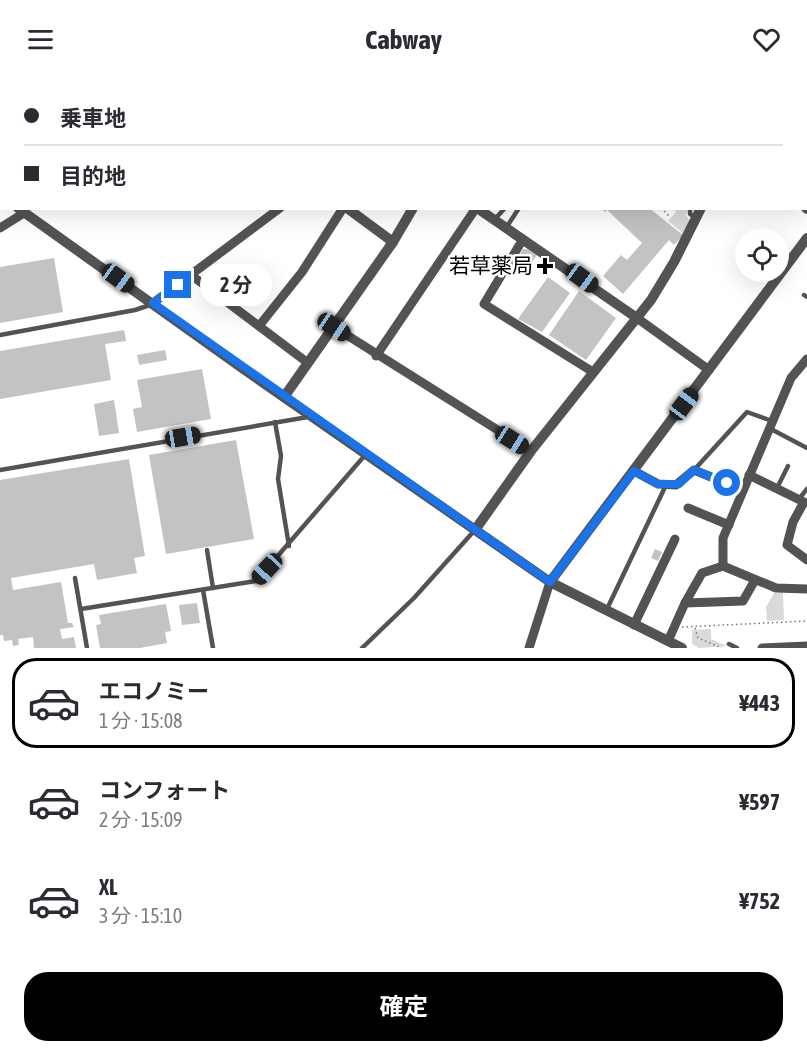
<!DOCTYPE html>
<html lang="ja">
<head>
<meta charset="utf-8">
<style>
  :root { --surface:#fff; --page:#f7f7f7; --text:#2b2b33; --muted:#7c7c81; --line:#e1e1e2; --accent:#000 }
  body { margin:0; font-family:"Asap Condensed","Noto Sans JP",sans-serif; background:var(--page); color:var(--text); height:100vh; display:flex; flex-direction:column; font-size:22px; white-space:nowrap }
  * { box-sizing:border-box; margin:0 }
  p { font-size:20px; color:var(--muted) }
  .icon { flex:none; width:33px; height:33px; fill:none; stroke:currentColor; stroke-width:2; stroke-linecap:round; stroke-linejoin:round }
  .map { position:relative; height:570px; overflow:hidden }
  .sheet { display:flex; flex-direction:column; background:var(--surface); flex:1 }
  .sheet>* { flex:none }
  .top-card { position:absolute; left:0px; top:0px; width:807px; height:132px; box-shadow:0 6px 24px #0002; display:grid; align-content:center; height:132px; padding:0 24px; background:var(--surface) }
  .controls { position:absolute; left:735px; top:150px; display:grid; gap:12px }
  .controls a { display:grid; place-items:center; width:54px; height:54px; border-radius:50%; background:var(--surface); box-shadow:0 6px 24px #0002; font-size:30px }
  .end { position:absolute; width:27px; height:27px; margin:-14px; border:8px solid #1a73e8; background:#fff; box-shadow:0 0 0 3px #fff }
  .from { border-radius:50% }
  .bubble { position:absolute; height:42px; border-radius:21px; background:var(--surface); box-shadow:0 6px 24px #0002; font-size:20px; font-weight:700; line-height:42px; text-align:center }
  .car { position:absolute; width:18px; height:36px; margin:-18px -9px; border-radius:8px; box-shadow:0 0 4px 2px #0007; background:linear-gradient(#222 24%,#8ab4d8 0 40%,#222 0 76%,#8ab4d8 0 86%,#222 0) }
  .top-card b { display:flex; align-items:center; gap:21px; height:57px; font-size:22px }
  .top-card b+b { border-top:2px solid var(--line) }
  .top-card i { width:15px; height:15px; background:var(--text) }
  ul { padding:10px 0 0; list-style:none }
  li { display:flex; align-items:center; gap:18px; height:90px; margin:0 12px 9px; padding:0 12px; border:3px solid transparent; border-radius:24px }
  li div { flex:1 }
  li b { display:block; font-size:22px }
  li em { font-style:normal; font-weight:700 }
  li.current { border-color:var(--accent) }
  li>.icon { width:54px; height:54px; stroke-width:1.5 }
  .action { display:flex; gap:12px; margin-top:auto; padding:12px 24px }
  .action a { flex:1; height:69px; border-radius:24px; background:var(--accent); color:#fff; font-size:24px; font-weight:700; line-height:69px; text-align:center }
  header { display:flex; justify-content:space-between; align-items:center; height:78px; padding:0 24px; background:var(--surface); font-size:27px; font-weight:700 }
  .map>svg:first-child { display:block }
  .green { fill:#dadada }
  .building { fill:#c3c3c3 }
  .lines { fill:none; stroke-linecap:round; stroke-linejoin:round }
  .path { stroke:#757575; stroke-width:1.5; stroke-dasharray:1.5 3; stroke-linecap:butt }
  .service { stroke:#535353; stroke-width:4.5 }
  .minor { stroke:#535353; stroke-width:9 }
  .tertiary { stroke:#535353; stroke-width:10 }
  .route { stroke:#1a73e8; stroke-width:8 }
  .poi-dot { fill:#000; stroke:#fff; stroke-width:2 }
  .labels { text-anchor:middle; stroke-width:5; stroke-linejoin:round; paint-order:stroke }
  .poi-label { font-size:21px; fill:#000; stroke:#fff; text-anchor:end }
</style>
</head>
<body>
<header><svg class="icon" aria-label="menu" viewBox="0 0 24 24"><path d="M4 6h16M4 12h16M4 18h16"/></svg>Cabway<svg class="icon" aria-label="heart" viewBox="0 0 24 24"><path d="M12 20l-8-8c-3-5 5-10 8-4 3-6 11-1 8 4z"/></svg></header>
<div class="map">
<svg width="807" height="570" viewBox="0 0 807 570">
  <rect width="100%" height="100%" fill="#fff"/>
  <g class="green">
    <path d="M674 131H687L686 137 690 143 684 156 668 143 676 134Z"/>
    <path d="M774 515H783L784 542 767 543 766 529Z"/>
    <path d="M711 551V561L727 568 699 570 692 566V552Z"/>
  </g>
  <g class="building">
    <path d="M601 130H649L683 157 674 167 669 162 623 216 603 198 621 177 627 182 642 165 607 132 605 134Z"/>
    <path d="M523 171H527L537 177 532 184 520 176Z"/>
    <path d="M54 180 63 234 0 245V189Z"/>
    <path d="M543 183 550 188 547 194 539 189Z"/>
    <path d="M548 199 570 215 542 254 518 241Z"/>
    <path d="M579 213 616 240 586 282 549 257Z"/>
    <path d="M124 252 126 263 105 266 111 302 0 321V273Z"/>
    <path d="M165 272 167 282 139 287 137 277Z"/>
    <path d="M202 291 211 341 137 354 133 331 142 329 137 302Z"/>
    <path d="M114 322 119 355 99 358 94 326Z"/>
    <path d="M236 362 254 461 166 476 149 377Z"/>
    <path d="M129 381 145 478 134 480 137 495 97 502 94 486 11 500 13 512 61 504 68 545H72L74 549 60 551 62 561 74 559 76 570H34L33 559 18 561 19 567 13 568 12 562 4 563 3 557H0V402Z"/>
    <path d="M655 471 662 474 658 483 651 480Z"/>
    <path d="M197 525 200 545 182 547 179 527Z"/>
    <path d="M166 526 171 553 165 554 167 565 140 570H100L96 547 101 546 99 537Z"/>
  </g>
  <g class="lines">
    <g class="path">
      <path d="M0 19 2 22"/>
      <path d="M661 130 670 139"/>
      <path d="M682 549 807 543"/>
      <path d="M695 550 698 560 722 570"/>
    </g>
    <g class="service">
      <path d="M587 0 589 2"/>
      <path d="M773 0 775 2"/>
      <path d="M501 2 502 0"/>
      <path d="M688 2 690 0"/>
      <path d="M690 130V136L696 140"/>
      <path d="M494 142 505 130"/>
      <path d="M506 150 519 130"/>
      <path d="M804 217 807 219"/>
      <path d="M0 257 135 232 150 227"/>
      <path d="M275 344 281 378 278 401 289 468"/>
      <path d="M769 350 807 370"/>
      <path d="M0 392 308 339"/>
      <path d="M694 392 747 334 772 343"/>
      <path d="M777 410 788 388"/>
      <path d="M799 421 807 411"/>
      <path d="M207 472 213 510"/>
      <path d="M75 500 87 570"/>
      <path d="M203 512 213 570"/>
      <path d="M81 531 256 503 366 376"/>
      <path d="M607 531 666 407"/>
      <path d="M729 566 737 570"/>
      <path d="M362 570 414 520 474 453"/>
    </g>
    <g class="minor">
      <path d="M330 0 332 2"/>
      <path d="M425 0 427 2"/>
      <path d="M355 2 356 0"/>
      <path d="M0 150 24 135"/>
      <path d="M523 161 484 226 593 294"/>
      <path d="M191 197 308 285"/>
      <path d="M153 225 280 130"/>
      <path d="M637 240 709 292"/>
      <path d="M259 248 302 194 343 130"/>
      <path d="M334 249 531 373"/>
      <path d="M376 278 476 130"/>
      <path d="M634 393 658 406 676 407 694 392 743 412"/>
      <path d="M749 397 804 424 793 444 787 467 807 482"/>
      <path d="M688 430 729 447"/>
      <path d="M723 488V460L791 300 807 281"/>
      <path d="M685 525 743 523 755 502"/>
      <path d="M634 547 675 461"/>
      <path d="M668 563 685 525 702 495 723 488 776 510 807 511"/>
      <path d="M529 570 550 504"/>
      <path d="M762 570 807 568"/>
    </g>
    <g class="tertiary">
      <path d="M154 0 156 2"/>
      <path d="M59 2 60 0"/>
      <path d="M462 2V0"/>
      <path d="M782 2 783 0"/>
      <path d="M0 102 2 100"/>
      <path d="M0 118 2 119"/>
      <path d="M18 130 242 290 550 504 682 570"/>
      <path d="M347 130 393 164"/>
      <path d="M477 130 637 240"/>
      <path d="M806 130 807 131"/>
      <path d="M284 319 393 164 413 130"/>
      <path d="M475 452 531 373 651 222 674 184 701 130"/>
      <path d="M550 504 807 160"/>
    </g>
  </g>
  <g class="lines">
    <path class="route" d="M178 207 153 225 550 504 634 393 658 406H679L694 392 727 405"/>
  </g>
  <path class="poi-dot" d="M542 179h6v6h6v6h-6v6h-6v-6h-6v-6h6z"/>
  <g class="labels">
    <g class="poi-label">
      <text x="533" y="195">若草薬局</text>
    </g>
  </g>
</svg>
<div class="controls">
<a><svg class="icon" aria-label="locate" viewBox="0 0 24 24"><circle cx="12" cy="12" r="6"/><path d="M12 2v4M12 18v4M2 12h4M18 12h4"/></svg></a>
</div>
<i class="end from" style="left:727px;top:405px"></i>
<i class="end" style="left:178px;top:207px"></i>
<div class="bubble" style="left:200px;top:186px;width:72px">2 分</div>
<i class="car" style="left:118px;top:200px;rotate:126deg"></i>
<i class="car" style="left:582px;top:200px;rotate:126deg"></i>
<i class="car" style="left:334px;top:249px;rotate:124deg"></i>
<i class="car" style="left:684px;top:326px;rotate:37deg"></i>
<i class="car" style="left:183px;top:359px;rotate:81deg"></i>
<i class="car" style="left:512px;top:362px;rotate:122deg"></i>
<i class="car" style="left:267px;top:491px;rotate:223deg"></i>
<div class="top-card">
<b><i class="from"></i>乗車地</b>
<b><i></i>目的地</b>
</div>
</div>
<section class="sheet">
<ul>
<li class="current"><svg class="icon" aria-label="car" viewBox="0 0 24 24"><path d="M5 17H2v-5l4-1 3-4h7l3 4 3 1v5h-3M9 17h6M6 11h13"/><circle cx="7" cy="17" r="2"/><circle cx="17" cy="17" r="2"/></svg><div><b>エコノミー</b><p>1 分 · 15:08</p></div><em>¥443</em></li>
<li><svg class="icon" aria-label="car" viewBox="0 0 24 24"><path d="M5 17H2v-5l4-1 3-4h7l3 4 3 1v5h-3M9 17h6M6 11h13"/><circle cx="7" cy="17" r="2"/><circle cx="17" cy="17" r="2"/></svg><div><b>コンフォート</b><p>2 分 · 15:09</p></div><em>¥597</em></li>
<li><svg class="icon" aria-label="car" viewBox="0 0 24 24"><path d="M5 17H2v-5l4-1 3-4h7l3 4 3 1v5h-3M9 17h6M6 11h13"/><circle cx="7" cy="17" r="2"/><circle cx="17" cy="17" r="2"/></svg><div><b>XL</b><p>3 分 · 15:10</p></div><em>¥752</em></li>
</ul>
<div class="action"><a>確定</a></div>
</section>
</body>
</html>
